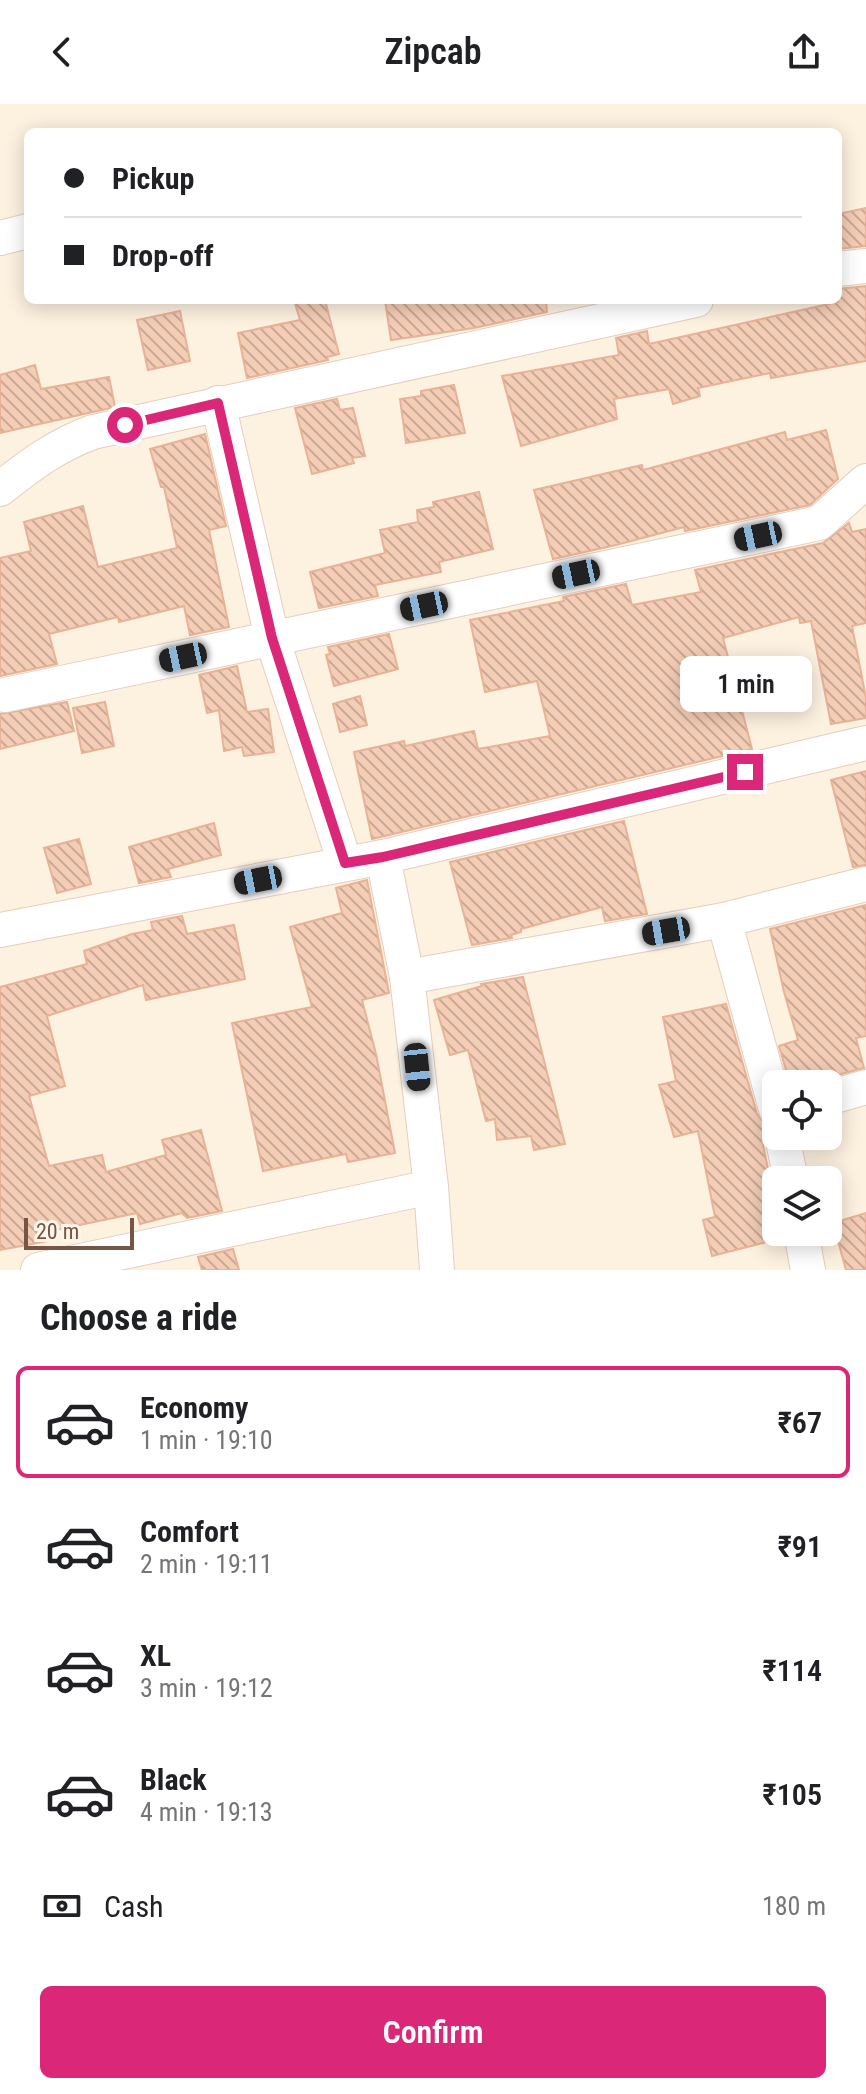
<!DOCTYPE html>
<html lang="en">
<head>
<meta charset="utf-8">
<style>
  :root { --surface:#fff; --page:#f2f2f2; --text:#202124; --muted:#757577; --line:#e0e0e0; --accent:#db2777 }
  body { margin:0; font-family:"Roboto Condensed",sans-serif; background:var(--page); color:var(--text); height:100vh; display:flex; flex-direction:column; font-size:30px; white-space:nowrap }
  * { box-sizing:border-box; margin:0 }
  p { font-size:26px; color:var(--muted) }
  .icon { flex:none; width:44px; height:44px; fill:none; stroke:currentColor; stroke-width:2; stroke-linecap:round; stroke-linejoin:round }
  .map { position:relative; height:1166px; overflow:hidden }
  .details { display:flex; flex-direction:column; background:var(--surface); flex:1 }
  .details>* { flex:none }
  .banner { position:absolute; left:24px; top:24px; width:818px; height:176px; border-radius:12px; box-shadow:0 4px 20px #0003; display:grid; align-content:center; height:176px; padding:0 40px; background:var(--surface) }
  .buttons { position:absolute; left:762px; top:966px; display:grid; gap:16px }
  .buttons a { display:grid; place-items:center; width:80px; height:80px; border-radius:12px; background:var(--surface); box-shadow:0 4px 20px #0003; font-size:40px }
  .scale { position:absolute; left:24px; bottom:20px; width:110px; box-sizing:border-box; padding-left:8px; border:4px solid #765546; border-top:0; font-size:22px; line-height:28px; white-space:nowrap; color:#765546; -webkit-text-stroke:6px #fff5e8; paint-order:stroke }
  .end { position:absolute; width:36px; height:36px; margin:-18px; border:10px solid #db2777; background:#fff; box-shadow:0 0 0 4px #fff }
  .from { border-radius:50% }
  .bubble { position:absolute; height:56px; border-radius:12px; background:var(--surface); box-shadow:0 4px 20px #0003; font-size:26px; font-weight:600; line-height:56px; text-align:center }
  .car { position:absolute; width:24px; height:48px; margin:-24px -12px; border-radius:10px; box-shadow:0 0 6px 2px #0007; background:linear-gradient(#222 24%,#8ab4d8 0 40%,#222 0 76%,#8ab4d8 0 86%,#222 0) }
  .banner b { display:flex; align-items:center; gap:28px; height:76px; font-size:30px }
  .banner b+b { border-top:2px solid var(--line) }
  .banner i { width:20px; height:20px; background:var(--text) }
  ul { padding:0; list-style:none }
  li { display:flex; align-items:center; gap:24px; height:112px; margin:0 16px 12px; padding:0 24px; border:4px solid transparent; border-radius:12px }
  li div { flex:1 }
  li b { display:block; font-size:30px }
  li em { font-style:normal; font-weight:600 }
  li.active { border-color:var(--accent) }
  li>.icon { width:72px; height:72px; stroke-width:1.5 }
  h2 { padding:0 40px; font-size:36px; line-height:96px }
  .pay { display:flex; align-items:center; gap:20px; height:88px; padding:0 40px; font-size:30px }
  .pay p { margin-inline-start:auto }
  .button { display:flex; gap:16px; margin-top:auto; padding:16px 40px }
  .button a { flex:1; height:92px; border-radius:12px; background:var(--accent); color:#fff; font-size:32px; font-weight:600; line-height:92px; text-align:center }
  header { display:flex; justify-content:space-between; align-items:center; height:104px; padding:0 40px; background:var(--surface); font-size:36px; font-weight:600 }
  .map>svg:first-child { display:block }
  .building { fill:url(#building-back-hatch); stroke:#e8b296; stroke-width:2 }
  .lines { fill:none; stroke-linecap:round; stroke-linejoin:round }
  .minor-casing { stroke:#e4cebf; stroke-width:36 }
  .minor { stroke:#fff; stroke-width:34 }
  .route { stroke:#db2777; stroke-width:10 }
</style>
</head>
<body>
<header><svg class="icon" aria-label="back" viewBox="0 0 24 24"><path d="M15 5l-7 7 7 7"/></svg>Zipcab<svg class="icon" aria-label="share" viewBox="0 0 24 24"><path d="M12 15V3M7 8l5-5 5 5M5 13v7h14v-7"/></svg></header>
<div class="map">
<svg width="866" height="1166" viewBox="0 0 866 1166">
  <defs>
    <pattern id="building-back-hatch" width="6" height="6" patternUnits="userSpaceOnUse" patternTransform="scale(2)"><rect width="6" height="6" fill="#f4cdb6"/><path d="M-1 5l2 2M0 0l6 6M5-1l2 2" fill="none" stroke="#caa996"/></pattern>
  </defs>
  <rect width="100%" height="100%" fill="#fdf1e0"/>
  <g class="building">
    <path d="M866 104V142L838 145V110Z"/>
    <path d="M866 182V257L771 274 770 269 698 284 700 292 673 300 669 285 614 295 617 315 521 342 502 272 619 251 616 234 647 227 649 240 838 198V185Z"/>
    <path d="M294 196H325L339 250 327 253 328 256 247 274 238 229 300 216Z"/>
    <path d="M385 196H546L547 208 474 224 391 236Z"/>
    <path d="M180 207 190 257 148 266 137 216Z"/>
    <path d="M35 261 41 285 109 273 115 303 0 329V271Z"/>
    <path d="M454 281 465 329 406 339 400 295 421 292V287Z"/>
    <path d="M337 295 340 306 353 304 365 352 352 354 354 359 312 370 295 304Z"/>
    <path d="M826 326 838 375 810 401 685 427 684 423 616 441 553 455 534 386 642 361 643 366 785 328 787 336Z"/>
    <path d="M205 330 226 422 209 426 229 523 190 531 184 502 119 518 118 513 49 530 57 560 0 572V454L31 447 24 418 83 402 98 463 177 444 164 383H161L150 345Z"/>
    <path d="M479 388 493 445 439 458 441 468 375 481 378 492 319 504 310 468 385 449 380 426 418 418 417 406 434 403 433 398Z"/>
    <path d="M849 419 852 428 866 425V519L852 522 866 594V614L831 620 811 517 800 519 799 513 723 534 752 645 372 735 354 648 404 637 405 642 474 627 478 645 550 632 537 577 485 588 470 516 564 497 563 493 626 480 632 501 701 488 695 466 823 439Z"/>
    <path d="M389 530 398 565 334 582 326 551 330 550 328 543Z"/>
    <path d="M237 562 247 608 268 605 274 648 244 652 242 643 224 647 219 606 207 609 199 571Z"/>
    <path d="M360 592 367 621 340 628 333 600Z"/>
    <path d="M67 598 74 627 0 645V610Z"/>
    <path d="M105 598 114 642 82 649 73 604Z"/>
    <path d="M866 667V761L853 763 831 676Z"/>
    <path d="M624 717 647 810 605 817 602 803 521 825V828L511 831 512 834 472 841 450 758Z"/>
    <path d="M214 719 221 751 168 765 171 773 139 779 129 743Z"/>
    <path d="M79 735 91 780 57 789 44 744Z"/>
    <path d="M367 776 389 889 362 896 376 950 395 1049 348 1058 346 1050 263 1067 232 919 312 903 290 823 342 809 336 784Z"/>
    <path d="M866 801V932L856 934 864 964 822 975 814 980H790L779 942 798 936 784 888 770 825Z"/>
    <path d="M182 812 187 830 234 821 245 875 146 896 143 881 47 912 65 982 29 992 49 1062 102 1051 106 1068 166 1051 162 1036 201 1026 222 1107 187 1114 182 1109 140 1120 137 1109 46 1128 48 1137 0 1146V883L87 860 84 847 132 830 153 826 151 818Z"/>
    <path d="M523 873 565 1040 534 1046 531 1032 497 1036 495 1015 486 1017 468 946 450 951 434 896 482 882 481 880Z"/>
    <path d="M726 900 757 1010 766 1021 762 1036 771 1080 776 1089V1128H782V1134L712 1152 703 1116 715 1113 698 1027 674 1033 659 981 676 977 663 913Z"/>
    <path d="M866 1109V1166H846L833 1119Z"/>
    <path d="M233 1145 239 1166H202L198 1153Z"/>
  </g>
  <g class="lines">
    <defs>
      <g id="minor">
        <path d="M0 134 28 127"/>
        <path d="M838 165 866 162"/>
        <path d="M218 299 272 534 345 759"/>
        <path d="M0 385C30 361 57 341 93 328L696 196"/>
        <path d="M5 591 819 419 866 377"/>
        <path d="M383 753 407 873 431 1083"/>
        <path d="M724 816 776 1005"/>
        <path d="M0 826 383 753 866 639"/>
        <path d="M407 873 724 816 866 780"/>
        <path d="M828 994 866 983"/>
        <path d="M782 1032 791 1076"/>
        <path d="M801 1128 808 1166"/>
        <path d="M38 1166 431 1083 437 1166"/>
      </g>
    </defs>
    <use href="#minor" class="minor-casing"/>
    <use href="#minor" class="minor"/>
  </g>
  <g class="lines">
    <path class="route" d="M125 321 218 299 272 534 345 759 383 753 745 668"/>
  </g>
</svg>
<div class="buttons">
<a><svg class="icon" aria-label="locate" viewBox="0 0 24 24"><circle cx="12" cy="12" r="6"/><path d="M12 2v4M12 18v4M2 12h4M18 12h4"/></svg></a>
<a><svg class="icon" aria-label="layers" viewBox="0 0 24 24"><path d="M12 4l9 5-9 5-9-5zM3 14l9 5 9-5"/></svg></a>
</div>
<div class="scale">20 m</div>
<i class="end from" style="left:125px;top:321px"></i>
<i class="end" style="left:745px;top:668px"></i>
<div class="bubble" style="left:680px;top:552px;width:132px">1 min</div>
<i class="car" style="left:758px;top:432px;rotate:258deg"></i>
<i class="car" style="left:576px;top:470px;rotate:258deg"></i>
<i class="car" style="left:424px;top:502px;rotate:258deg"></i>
<i class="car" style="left:183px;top:553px;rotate:258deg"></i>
<i class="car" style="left:258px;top:776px;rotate:259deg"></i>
<i class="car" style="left:666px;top:827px;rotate:260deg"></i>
<i class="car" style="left:417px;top:963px;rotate:174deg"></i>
<div class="banner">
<b><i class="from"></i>Pickup</b>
<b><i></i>Drop-off</b>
</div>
</div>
<section class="details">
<h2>Choose a ride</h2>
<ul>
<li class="active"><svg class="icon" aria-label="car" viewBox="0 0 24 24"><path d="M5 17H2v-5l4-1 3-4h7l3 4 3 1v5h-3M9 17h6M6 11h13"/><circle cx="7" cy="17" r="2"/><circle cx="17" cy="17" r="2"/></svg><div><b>Economy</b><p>1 min · 19:10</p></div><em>₹67</em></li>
<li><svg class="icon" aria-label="car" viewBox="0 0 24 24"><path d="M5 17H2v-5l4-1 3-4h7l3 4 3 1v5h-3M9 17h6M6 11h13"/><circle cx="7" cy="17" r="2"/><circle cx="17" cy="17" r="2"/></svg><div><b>Comfort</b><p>2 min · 19:11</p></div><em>₹91</em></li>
<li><svg class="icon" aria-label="car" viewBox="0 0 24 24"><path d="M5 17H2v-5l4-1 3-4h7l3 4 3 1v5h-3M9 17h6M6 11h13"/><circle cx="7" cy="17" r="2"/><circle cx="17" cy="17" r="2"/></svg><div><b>XL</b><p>3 min · 19:12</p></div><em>₹114</em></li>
<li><svg class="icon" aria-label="car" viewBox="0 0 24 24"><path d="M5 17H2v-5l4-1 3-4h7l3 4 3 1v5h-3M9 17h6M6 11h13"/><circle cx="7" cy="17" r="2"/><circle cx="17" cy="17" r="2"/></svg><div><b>Black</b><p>4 min · 19:13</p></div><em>₹105</em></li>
</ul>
<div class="pay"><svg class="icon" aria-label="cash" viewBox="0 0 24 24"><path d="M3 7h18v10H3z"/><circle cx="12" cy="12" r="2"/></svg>Cash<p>180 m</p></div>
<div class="button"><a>Confirm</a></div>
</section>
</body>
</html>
